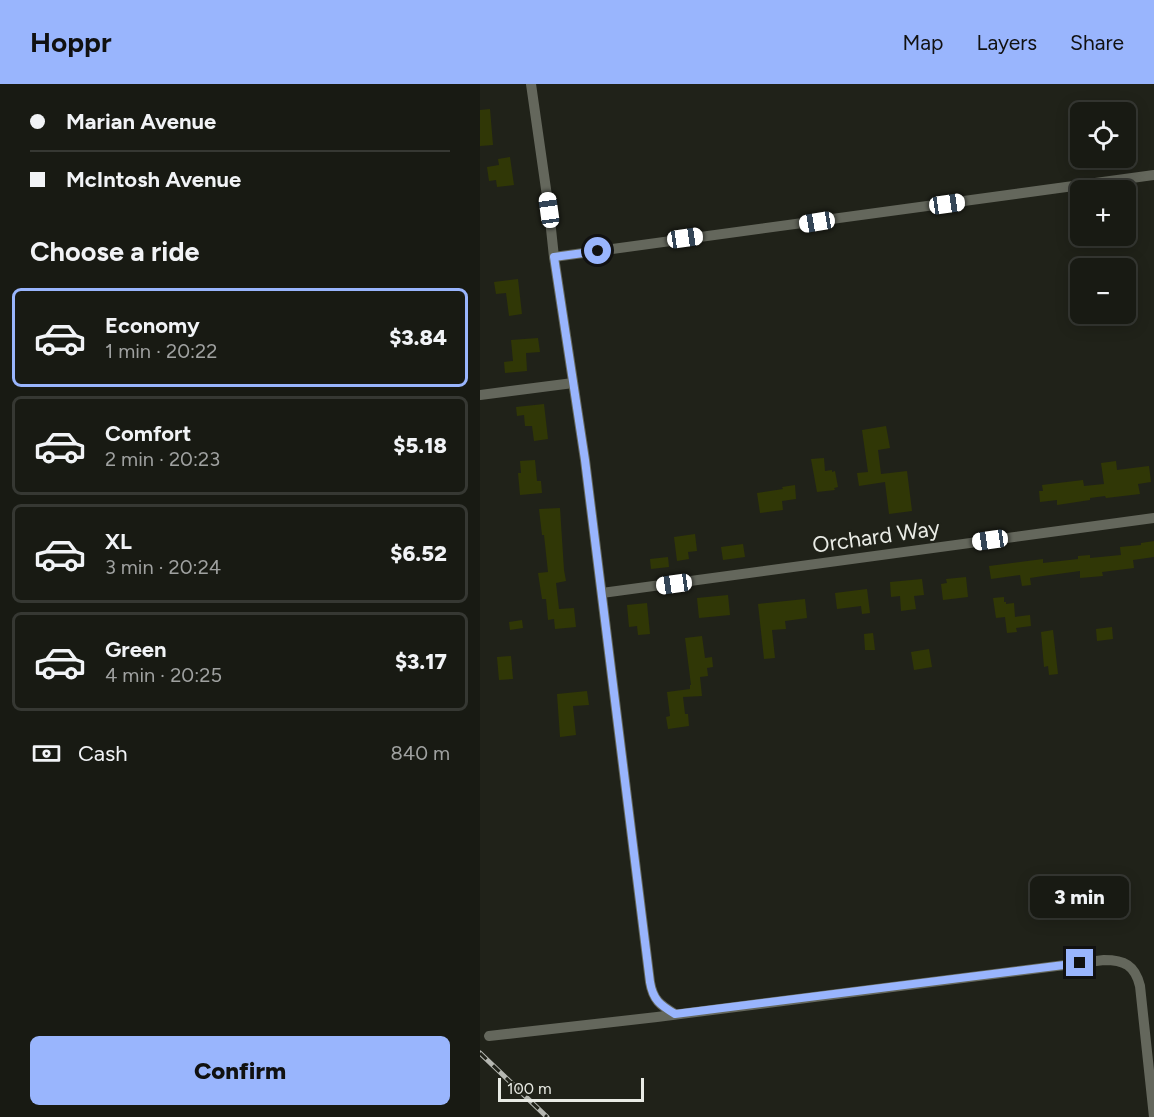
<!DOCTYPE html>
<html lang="en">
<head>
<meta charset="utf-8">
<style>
  :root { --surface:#181a13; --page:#252721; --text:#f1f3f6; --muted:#9fa1a0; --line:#363833; --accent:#99b5fd }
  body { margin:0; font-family:Figtree,sans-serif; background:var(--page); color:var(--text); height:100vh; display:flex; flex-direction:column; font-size:22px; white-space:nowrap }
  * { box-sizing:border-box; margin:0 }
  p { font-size:20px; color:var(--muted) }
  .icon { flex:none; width:33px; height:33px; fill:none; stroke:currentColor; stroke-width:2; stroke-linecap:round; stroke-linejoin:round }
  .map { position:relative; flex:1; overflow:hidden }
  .details { display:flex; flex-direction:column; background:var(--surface); width:480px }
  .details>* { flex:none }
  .banner { display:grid; align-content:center; height:132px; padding:0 30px; background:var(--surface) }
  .tools { position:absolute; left:590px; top:18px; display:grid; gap:12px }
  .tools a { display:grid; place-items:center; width:66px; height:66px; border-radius:9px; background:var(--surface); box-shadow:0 3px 15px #0003,0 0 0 2px var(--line); font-size:30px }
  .scale { position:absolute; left:18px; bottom:15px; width:146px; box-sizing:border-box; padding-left:6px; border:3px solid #e9ebe5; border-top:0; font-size:16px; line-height:21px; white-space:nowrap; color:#e9ebe5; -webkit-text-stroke:4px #202219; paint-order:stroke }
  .end { position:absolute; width:27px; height:27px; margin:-14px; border:8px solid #99b5fd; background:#111; box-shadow:0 0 0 3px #111 }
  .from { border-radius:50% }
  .bubble { position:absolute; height:42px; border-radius:9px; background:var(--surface); box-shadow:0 3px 15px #0003,0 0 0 2px var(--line); font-size:20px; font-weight:800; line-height:42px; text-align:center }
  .car { position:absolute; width:18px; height:36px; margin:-18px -9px; border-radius:8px; box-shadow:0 0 4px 2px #0007; background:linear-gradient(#fff 24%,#345 0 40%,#fff 0 76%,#345 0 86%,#fff 0) }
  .banner b { display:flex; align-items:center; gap:21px; height:57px; font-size:22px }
  .banner b+b { border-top:2px solid var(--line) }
  .banner i { width:15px; height:15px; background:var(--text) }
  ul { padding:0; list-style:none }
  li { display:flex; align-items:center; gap:18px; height:99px; margin:0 12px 9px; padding:0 18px; border:3px solid var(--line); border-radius:9px }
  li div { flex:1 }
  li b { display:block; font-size:22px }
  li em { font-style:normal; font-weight:800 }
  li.active { border-color:var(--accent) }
  li>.icon { width:54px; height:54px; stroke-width:1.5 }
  h2 { padding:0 30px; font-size:27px; line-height:72px }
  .pay { display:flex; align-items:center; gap:15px; height:66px; padding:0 30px; font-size:22px }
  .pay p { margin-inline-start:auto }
  .primary-button { display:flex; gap:12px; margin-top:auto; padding:12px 30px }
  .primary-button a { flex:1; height:69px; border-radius:9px; background:var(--accent); color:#111; font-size:24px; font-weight:800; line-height:69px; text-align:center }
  header { display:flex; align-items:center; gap:36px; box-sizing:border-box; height:84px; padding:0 30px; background:var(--accent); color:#111 }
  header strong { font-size:28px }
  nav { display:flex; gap:33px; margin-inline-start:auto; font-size:21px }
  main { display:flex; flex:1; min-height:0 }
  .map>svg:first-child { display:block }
  .building { fill:#303706 }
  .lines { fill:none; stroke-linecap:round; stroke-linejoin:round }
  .minor { stroke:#64675c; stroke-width:10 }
  .rail-casing { stroke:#b5b7b1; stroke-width:5 }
  .rail { stroke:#202219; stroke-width:3; stroke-dasharray:9; stroke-linecap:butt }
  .route { stroke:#99b5fd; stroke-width:8 }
  .labels { text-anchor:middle; stroke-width:4.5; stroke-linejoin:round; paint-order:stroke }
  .street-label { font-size:22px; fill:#e9ebe5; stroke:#202219 }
</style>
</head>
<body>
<header>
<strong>Hoppr</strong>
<nav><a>Map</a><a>Layers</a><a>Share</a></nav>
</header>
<main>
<section class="details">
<div class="banner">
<b><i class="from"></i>Marian Avenue</b>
<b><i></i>McIntosh Avenue</b>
</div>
<h2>Choose a ride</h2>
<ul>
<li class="active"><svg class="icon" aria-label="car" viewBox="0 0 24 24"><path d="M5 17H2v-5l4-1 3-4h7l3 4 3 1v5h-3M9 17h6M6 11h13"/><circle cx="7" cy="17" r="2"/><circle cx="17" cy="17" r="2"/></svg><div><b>Economy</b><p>1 min · 20:22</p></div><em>$3.84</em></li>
<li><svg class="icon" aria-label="car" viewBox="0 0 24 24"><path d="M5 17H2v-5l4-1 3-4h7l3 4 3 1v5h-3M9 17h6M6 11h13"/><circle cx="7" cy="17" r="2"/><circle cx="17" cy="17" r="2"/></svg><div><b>Comfort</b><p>2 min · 20:23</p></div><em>$5.18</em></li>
<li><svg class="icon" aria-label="car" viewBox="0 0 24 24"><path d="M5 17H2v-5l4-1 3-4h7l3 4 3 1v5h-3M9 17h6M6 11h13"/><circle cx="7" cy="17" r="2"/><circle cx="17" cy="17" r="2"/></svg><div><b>XL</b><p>3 min · 20:24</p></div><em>$6.52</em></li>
<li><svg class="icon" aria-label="car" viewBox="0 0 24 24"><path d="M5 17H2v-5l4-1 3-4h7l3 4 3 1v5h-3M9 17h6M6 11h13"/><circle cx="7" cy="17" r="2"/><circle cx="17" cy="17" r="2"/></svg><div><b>Green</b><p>4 min · 20:25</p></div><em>$3.17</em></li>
</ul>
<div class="pay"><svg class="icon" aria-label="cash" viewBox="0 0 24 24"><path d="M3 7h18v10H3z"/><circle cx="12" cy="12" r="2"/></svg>Cash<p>840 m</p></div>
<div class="primary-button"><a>Confirm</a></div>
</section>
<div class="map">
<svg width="674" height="1033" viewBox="0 0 674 1033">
  <rect width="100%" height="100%" fill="#202219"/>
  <g class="building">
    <path d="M10 25 13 61 0 62V26Z"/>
    <path d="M30 73 34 101 17 103 16 96 9 97 7 83 19 81 18 75Z"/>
    <path d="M38 195 42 230 29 232 26 209 16 210 14 198Z"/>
    <path d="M58 254 60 268 46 269 47 287 25 289 24 278 33 277 31 256Z"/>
    <path d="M64 320 68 355 54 357 52 342H45L44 331 37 332 36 323Z"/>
    <path d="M406 342 410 364 398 366 401 390 427 387 432 427 409 430 405 398 379 402 377 389 388 388 382 346Z"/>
    <path d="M344 374 345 387 352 386V388L355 387 358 403 354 404 355 406 337 408 331 375Z"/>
    <path d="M55 376 57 397H61L62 409 40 411 38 389H41L40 377Z"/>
    <path d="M636 377 637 386 669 382 671 398 658 400 660 410 626 414 625 412 610 414V416L577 421V416L560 418 559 407H563L562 401 603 396 604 402 624 400 621 379Z"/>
    <path d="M315 401 316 415 302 417 303 426 280 429 277 409 303 405 302 403Z"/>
    <path d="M80 424 84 486 86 497 76 499 79 525 94 524 96 543 75 545 74 535 68 536 66 515H62L58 489 68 488 64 451H62L59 425Z"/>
    <path d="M215 450 217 467 208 468 209 475 197 477 194 453Z"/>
    <path d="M674 457V473L653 476 654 484 622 488 623 492 600 494V487L563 492 550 494 551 501 542 502 540 491 511 495 509 482 563 475V479L598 475V472L610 471V474L641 471 640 463 661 461V459Z"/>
    <path d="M263 460 265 473 243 476 241 463Z"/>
    <path d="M188 473 189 483 171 485 170 475Z"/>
    <path d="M486 493 488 513 463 516 461 500 467 499 466 495Z"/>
    <path d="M442 495 444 511 434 512 436 525 421 527 420 512 411 513 410 498Z"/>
    <path d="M387 505 390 529 382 530 381 522 357 525 355 509Z"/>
    <path d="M248 511 250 531 219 534 217 514Z"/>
    <path d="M524 513V518H526V520L534 519 535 533 550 531 551 542 536 544 537 548 527 549 525 533 516 534 513 514Z"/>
    <path d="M325 515 327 534 305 537 306 545 292 546 295 574 284 575 278 520Z"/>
    <path d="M167 519 170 550 158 551 157 542 149 543 147 521Z"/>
    <path d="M42 536 43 544 30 546 29 538Z"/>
    <path d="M632 543 633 555 617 557 616 545Z"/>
    <path d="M573 546 578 590 569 591 568 582 564 583 561 548Z"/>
    <path d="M393 549 395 566H385L384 550Z"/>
    <path d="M222 552 225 574 232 573 233 583 227 584 228 592 220 593 222 612 203 613 205 630H208L209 642 188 645 186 633 190 632 187 608 210 605V601H211L205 554Z"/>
    <path d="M449 565 452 583 434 586 431 568Z"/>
    <path d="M31 572 33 595 19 596 17 573Z"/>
    <path d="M107 607 109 621 93 622 96 651 80 653 77 610Z"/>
  </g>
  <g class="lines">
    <g class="minor">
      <path d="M51 0 69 126 74 173 105 376 170 898C173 916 180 921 195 930"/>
      <path d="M74 173 674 91"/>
      <path d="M0 311 93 299"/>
      <path d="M122 509 674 434"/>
      <path d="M9 952 177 933 624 876C644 876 655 881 660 902L674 1033"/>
    </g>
    <defs>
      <path id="rail" d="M0 969 67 1033"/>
    </defs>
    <use href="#rail" class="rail-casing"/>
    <use href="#rail" class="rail"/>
  </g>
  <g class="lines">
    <path class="route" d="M118 167 74 173 105 376 170 898C173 916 180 921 195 930L600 879"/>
  </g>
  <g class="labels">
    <g class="street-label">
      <text transform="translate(396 452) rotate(-8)" y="8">Orchard Way</text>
    </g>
  </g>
</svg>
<div class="tools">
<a><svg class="icon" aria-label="locate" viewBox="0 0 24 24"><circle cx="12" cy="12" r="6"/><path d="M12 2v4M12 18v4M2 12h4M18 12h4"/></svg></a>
<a>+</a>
<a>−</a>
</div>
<div class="scale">100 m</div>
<i class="end from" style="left:118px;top:167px"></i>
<i class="end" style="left:600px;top:879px"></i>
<div class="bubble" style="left:550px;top:792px;width:99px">3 min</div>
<i class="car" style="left:467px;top:120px;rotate:82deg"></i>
<i class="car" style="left:69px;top:126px;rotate:352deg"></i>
<i class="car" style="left:337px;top:138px;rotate:261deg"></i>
<i class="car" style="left:205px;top:154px;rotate:82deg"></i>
<i class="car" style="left:510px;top:456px;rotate:262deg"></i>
<i class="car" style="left:194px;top:500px;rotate:262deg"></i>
</div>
</main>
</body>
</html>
